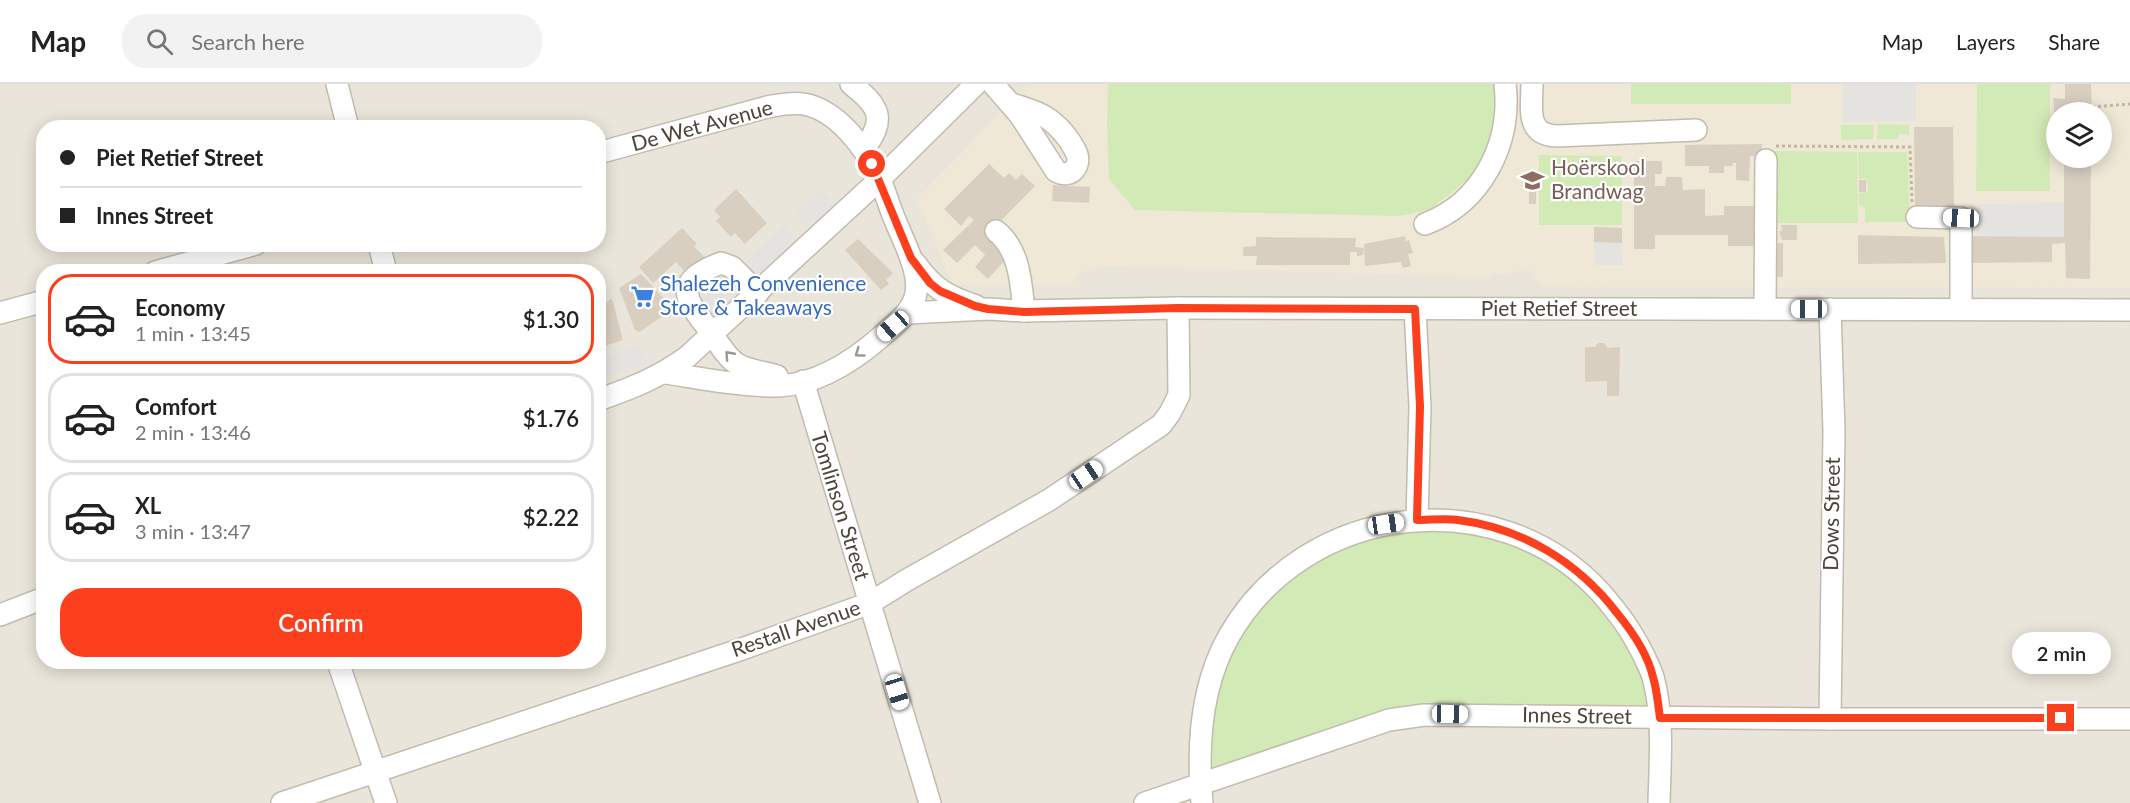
<!DOCTYPE html>
<html lang="en">
<head>
<meta charset="utf-8">
<style>
  :root { --surface:#fff; --page:#f2f2f2; --text:#222; --muted:#767676; --line:#e0e0e0; --accent:#fc3f1d }
  body { margin:0; font-family:Lato,sans-serif; background:var(--page); color:var(--text); height:100vh; display:flex; flex-direction:column; font-size:22px; white-space:nowrap }
  * { box-sizing:border-box; margin:0 }
  p { font-size:20px; color:var(--muted) }
  .icon { flex:none; width:33px; height:33px; fill:none; stroke:currentColor; stroke-width:2; stroke-linecap:round; stroke-linejoin:round }
  .map { position:relative; flex:1; overflow:hidden }
  .side { position:absolute; left:36px; top:180px; width:570px; height:405px; display:flex; flex-direction:column; background:var(--surface); border-radius:24px; box-shadow:0 3px 15px #0003 }
  .side>* { flex:none }
  .top-card { position:absolute; left:36px; top:36px; width:570px; height:132px; border-radius:24px; box-shadow:0 3px 15px #0003; display:grid; align-content:center; height:132px; padding:0 24px; background:var(--surface) }
  .fabs { position:absolute; left:2046px; top:18px; display:grid; gap:12px }
  .fabs a { display:grid; place-items:center; width:66px; height:66px; border-radius:50%; background:var(--surface); box-shadow:0 3px 15px #0003; font-size:30px }
  .end { position:absolute; width:27px; height:27px; margin:-14px; border:8px solid #fc3f1d; background:#fff; box-shadow:0 0 0 3px #fff }
  .from { border-radius:50% }
  .bubble { position:absolute; height:42px; border-radius:21px; background:var(--surface); box-shadow:0 3px 15px #0003; font-size:20px; font-weight:600; line-height:42px; text-align:center }
  .car { position:absolute; width:18px; height:36px; margin:-18px -9px; border-radius:8px; box-shadow:0 0 4px 2px #0007; background:linear-gradient(#fff 24%,#345 0 40%,#fff 0 76%,#345 0 86%,#fff 0) }
  .top-card b { display:flex; align-items:center; gap:21px; height:57px; font-size:22px }
  .top-card b+b { border-top:2px solid var(--line) }
  .top-card i { width:15px; height:15px; background:var(--text) }
  ul { padding:10px 0 0; list-style:none }
  li { display:flex; align-items:center; gap:18px; height:90px; margin:0 12px 9px; padding:0 12px; border:3px solid var(--line); border-radius:24px }
  li div { flex:1 }
  li b { display:block; font-size:22px }
  li em { font-style:normal; font-weight:600 }
  li.active { border-color:var(--accent) }
  li>.icon { width:54px; height:54px; stroke-width:1.5 }
  .button { display:flex; gap:12px; margin-top:auto; padding:12px 24px }
  .button a { flex:1; height:69px; border-radius:24px; background:var(--accent); color:#fff; font-size:24px; font-weight:600; line-height:69px; text-align:center }
  header { display:flex; align-items:center; gap:36px; box-sizing:border-box; height:84px; padding:0 30px; background:var(--surface); border-bottom:2px solid var(--line) }
  header strong { font-size:28px }
  nav { display:flex; gap:33px; margin-inline-start:auto; font-size:21px }
  .search { width:420px; height:54px; background:var(--page); display:flex; align-items:center; gap:15px; box-sizing:border-box; padding:0 21px; border-radius:24px; color:var(--muted); font-size:22px }
  .map>svg:first-child { display:block }
  .residential { fill:#eae5da; fill-rule:evenodd }
  .education { fill:#efe8d6; fill-rule:evenodd }
  .green { fill:#d2eab5 }
  .parking { fill:#e5e3e0 }
  .building { fill:#d8cfc1 }
  .lines { fill:none; stroke-linecap:round; stroke-linejoin:round }
  .minor-casing { stroke:#c2bbae; stroke-width:24 }
  .path { stroke:#c4b79f; stroke-width:3; stroke-dasharray:3 3; stroke-linecap:butt }
  .minor { stroke:#fff; stroke-width:21 }
  .oneway { stroke:#9c9892 }
  .route { stroke:#fc3f1d; stroke-width:8 }
  .labels { text-anchor:middle; stroke-width:4.5; stroke-linejoin:round; paint-order:stroke }
  .street-label { font-size:21px; fill:#4b4439; stroke:#fff }
  .education-label { font-size:21px; fill:#785e54; stroke:#fff; text-anchor:start }
  .shop-label { font-size:21px; fill:#366cbe; stroke:#fff; text-anchor:start }
</style>
</head>
<body>
<header>
<strong>Map</strong>
<div class="search"><svg class="icon" aria-label="search" viewBox="0 0 24 24"><circle cx="10" cy="10" r="6"/><path d="M15 15l6 6"/></svg>Search here</div>
<nav><a>Map</a><a>Layers</a><a>Share</a></nav>
</header>
<div class="map">
<svg width="2130" height="719" viewBox="0 0 2130 719">
  <rect width="100%" height="100%" fill="#f6f3ec"/>
  <path class="residential" d="M0 0H2130V719H0ZM2056 28H2102V74H2056ZM44 44H598V160H44ZM44 188H598V578H44Z"/>
  <path class="education" d="M1028 0H2130V204L1544 203 1536 197 1529 185 1503 190 1493 189 1489 193 1114 182H1106L1080 188 1072 201H953L917 115ZM2056 28H2102V74H2056Z"/>
  <g class="green">
    <path d="M1108 0H1500L1502 30 1479 87 1429 126 1398 132 1135 126 1109 95 1107 41Z"/>
    <rect x="1631" y="0" width="160" height="20"/>
    <path d="M1977 0H2050V107H1976Z"/>
    <path d="M1878 40 1909 41V51L1899 50 1898 55H1877Z"/>
    <path d="M1841 41H1874L1873 55 1841 56Z"/>
    <path d="M1773 67 1857 68 1858 139H1774Z"/>
    <path d="M1858 68H1907L1910 138H1865V124L1859 121V109L1868 108 1867 95H1859Z"/>
    <path d="M1539 71 1622 72V141H1539Z"/>
    <path d="M1456 432 1586 492 1670 631 1413 627 1202 697 1208 628 1230 553 1322 461Z"/>
  </g>
  <g class="parking">
    <path d="M1842 0H1916V37L1843 38Z"/>
    <path d="M822 107 836 122 810 146 796 130Z"/>
    <path d="M2064 119V153L1977 152 1978 120Z"/>
    <path d="M785 140 798 155 756 193 743 179Z"/>
    <path d="M1594 158 1622 159 1623 181H1595Z"/>
    <path d="M729 192 741 206 715 230 702 216Z"/>
    <path d="M639 261 646 279 599 296V275Z"/>
  </g>
  <g class="building">
    <path d="M2065 0H2091L2092 28H2054L2053 14 2065 15Z"/>
    <path d="M1914 43H1953L1954 124 1915 125Z"/>
    <path d="M1762 60V72H1750L1749 97 1736 96V79H1733L1732 82H1724V89H1709V82H1685V61Z"/>
    <path d="M2064 74H2091L2090 195 2066 194 2065 159 2052 160V178L1964 179 1963 152 2064 153Z"/>
    <path d="M1634 77H1662V90H1655V102H1665L1666 93H1682L1683 106 1705 105V132L1724 131V122H1757V162H1728V151H1655V165H1634Z"/>
    <path d="M989 80 1004 94 1009 89 1016 96 1022 90 1035 102 989 149 1010 171 988 195 975 183 985 171 975 161 957 179 943 166 974 136 969 132 961 142 944 125Z"/>
    <rect x="1859" y="96" width="7" height="12"/>
    <path d="M1053 101 1090 103 1089 119 1052 117Z"/>
    <path d="M736 105 767 139 745 160 735 149 731 153 716 137 720 133 714 126Z"/>
    <rect x="1529" y="106" width="7" height="14"/>
    <path d="M1781 141H1797V156H1782L1779 147H1782Z"/>
    <path d="M1594 143 1622 144V159L1594 158Z"/>
    <path d="M682 144 697 160 694 162 720 190 702 207 676 178 653 199 639 183Z"/>
    <path d="M1858 151 1944 153 1946 179 1858 180Z"/>
    <path d="M1405 152 1406 157 1409 156 1413 169 1408 170 1411 182 1403 184 1401 178 1365 182 1364 160Z"/>
    <path d="M1256 153 1356 154 1355 163 1364 164 1363 171 1357 172V168H1350V181H1256L1257 172H1243V163L1256 162Z"/>
    <path d="M858 155 893 189 886 196 889 200 881 206 845 166Z"/>
    <path d="M1783 159V193H1770V160Z"/>
    <path d="M641 190 670 221 668 228 640 248 635 246 619 204Z"/>
    <path d="M603 212 605 219 612 215 623 256 598 264V214Z"/>
    <path d="M1598 259H1604L1608 264 1620 263 1619 312H1607V297L1585 298V263H1595Z"/>
  </g>
  <g class="lines">
    <defs>
      <g id="minor">
        <path d="M337 0 348 44"/>
        <path d="M851 0C879 22 887 34 864 65"/>
        <path d="M993 0 1020 31 1056 87C1072 96 1083 80 1075 66 1069 54 1058 41 1047 34 1037 27 1024 24 1012 20"/>
        <path d="M1532 0C1532 24 1525 51 1557 52L1696 46"/>
        <path d="M598 69 767 23C779 21 791 18 803 20 837 25 866 65 879 93 885 107 889 122 895 136 903 156 920 187 916 209 913 228 896 239 883 251 855 276 818 300 779 302 746 303 699 294 666 289"/>
        <path d="M1917 133 1961 134V225"/>
        <path d="M1425 140C1482 119 1512 59 1505 0"/>
        <path d="M996 147C1020 166 1021 199 1024 227"/>
        <path d="M379 160 386 188"/>
        <path d="M915 179C934 205 946 212 976 222"/>
        <path d="M155 188 256 160"/>
        <path d="M758 209 732 183 721 179C672 198 684 214 710 247 718 258 726 273 737 280 749 287 765 288 777 292"/>
        <path d="M1415 225 1420 323 1417 436"/>
        <path d="M1765 225 1766 76"/>
        <path d="M0 229 44 217"/>
        <path d="M908 229 988 225 1024 227 1178 224 2130 226"/>
        <path d="M803 297 930 719"/>
        <path d="M598 316C632 304 658 294 687 273L880 95 976 0"/>
        <path d="M0 531 44 514"/>
        <path d="M338 578 386 719"/>
        <path d="M1830 635 1834 347 1830 225"/>
        <path d="M282 719 739 566 870 519 907 496 1049 416 1161 341 1170 329 1179 311 1178 224"/>
        <path d="M1145 719 1389 636 1424 631 1830 635H2130"/>
        <path d="M1202 719C1197 664 1201 601 1229 552 1305 419 1497 395 1601 509 1620 531 1631 546 1644 572 1647 579 1651 586 1653 593 1664 633 1660 677 1659 719"/>
      </g>
    </defs>
    <use href="#minor" class="minor-casing"/>
    <g class="path">
      <path d="M2092 23 2130 20"/>
      <path d="M1776 62 1910 63 1912 118"/>
    </g>
    <use href="#minor" class="minor"/>
  </g>
  <defs><path id="oneway-chevron" d="M-2-3.5L2.5 0L-2 3.5" fill="none" stroke-width="1.6" stroke-linecap="round" stroke-linejoin="round" transform="scale(1.5)"/></defs>
  <g class="oneway">
    <use href="#oneway-chevron" transform="translate(859 269) rotate(144)"/>
    <use href="#oneway-chevron" transform="translate(729 271) rotate(-132)"/>
  </g>
  <g class="lines">
    <path class="route" d="M872 80 911 174 930 199 940 207 975 222 988 225 1024 228 1178 224 1415 225 1420 322 1417 436C1430 436 1445 434 1458 436 1522 444 1578 478 1617 529 1631 546 1648 571 1653 593 1657 606 1658 620 1660 634H2061"/>
  </g>
  <defs>
    <symbol id="school-bare" viewBox="-9 -9 18 18"><path d="M0-5L7-2L0 1L-7-2ZM-4 1L0 2.5L4 1V4Q0 6-4 4Z" fill="#8d6e63" stroke="#fff" stroke-width="2.5" paint-order="stroke"/></symbol>
    <symbol id="supermarket-bare" viewBox="-9 -9 18 18"><path d="M-6-5.5h2.5l.6 2H6L4.5 2H-2.5L-4.4-4H-6ZM-1.5 3.2a1.3 1.3 0 1 0 .1 0ZM3 3.2a1.3 1.3 0 1 0 .1 0Z" fill="#3f7fe0" stroke="#fff" stroke-width="2.5" paint-order="stroke"/></symbol>
  </defs>
  <g fill-rule="evenodd">
    <use href="#school-bare" x="1516" y="80" width="33" height="33"/>
    <use href="#supermarket-bare" x="626" y="196" width="33" height="33"/>
  </g>
  <g class="labels">
    <g class="street-label">
      <text transform="translate(702 42) rotate(-15)" y="7">De Wet Avenue</text>
      <text x="1559" y="232">Piet Retief Street</text>
      <text transform="translate(840 422) rotate(73)" y="7">Tomlinson Street</text>
      <text transform="translate(1832 430) rotate(-89)" y="7">Dows Street</text>
      <text transform="translate(796 545) rotate(-19)" y="7">Restall Avenue</text>
      <text transform="translate(1577 632) rotate(1)" y="7">Innes Street</text>
    </g>
    <g class="education-label">
      <text x="1551" y="91">Hoërskool<tspan x="1551" dy="24">Brandwag</tspan></text>
    </g>
    <g class="shop-label">
      <text x="660" y="207">Shalezeh Convenience<tspan x="660" dy="24">Store &amp; Takeaways</tspan></text>
    </g>
  </g>
</svg>
<div class="fabs">
<a><svg class="icon" aria-label="layers" viewBox="0 0 24 24"><path d="M12 4l9 5-9 5-9-5zM3 14l9 5 9-5"/></svg></a>
</div>
<i class="end from" style="left:872px;top:80px"></i>
<i class="end" style="left:2061px;top:634px"></i>
<div class="bubble" style="left:2012px;top:548px;width:99px">2 min</div>
<i class="car" style="left:1961px;top:134px;rotate:272deg"></i>
<i class="car" style="left:1809px;top:225px;rotate:270deg"></i>
<i class="car" style="left:893px;top:242px;rotate:229deg"></i>
<i class="car" style="left:1086px;top:391px;rotate:56deg"></i>
<i class="car" style="left:1386px;top:440px;rotate:82deg"></i>
<i class="car" style="left:897px;top:608px;rotate:163deg"></i>
<i class="car" style="left:1450px;top:630px;rotate:91deg"></i>
<div class="top-card">
<b><i class="from"></i>Piet Retief Street</b>
<b><i></i>Innes Street</b>
</div>
<section class="side">
<ul>
<li class="active"><svg class="icon" aria-label="car" viewBox="0 0 24 24"><path d="M5 17H2v-5l4-1 3-4h7l3 4 3 1v5h-3M9 17h6M6 11h13"/><circle cx="7" cy="17" r="2"/><circle cx="17" cy="17" r="2"/></svg><div><b>Economy</b><p>1 min · 13:45</p></div><em>$1.30</em></li>
<li><svg class="icon" aria-label="car" viewBox="0 0 24 24"><path d="M5 17H2v-5l4-1 3-4h7l3 4 3 1v5h-3M9 17h6M6 11h13"/><circle cx="7" cy="17" r="2"/><circle cx="17" cy="17" r="2"/></svg><div><b>Comfort</b><p>2 min · 13:46</p></div><em>$1.76</em></li>
<li><svg class="icon" aria-label="car" viewBox="0 0 24 24"><path d="M5 17H2v-5l4-1 3-4h7l3 4 3 1v5h-3M9 17h6M6 11h13"/><circle cx="7" cy="17" r="2"/><circle cx="17" cy="17" r="2"/></svg><div><b>XL</b><p>3 min · 13:47</p></div><em>$2.22</em></li>
</ul>
<div class="button"><a>Confirm</a></div>
</section>
</div>
</body>
</html>
